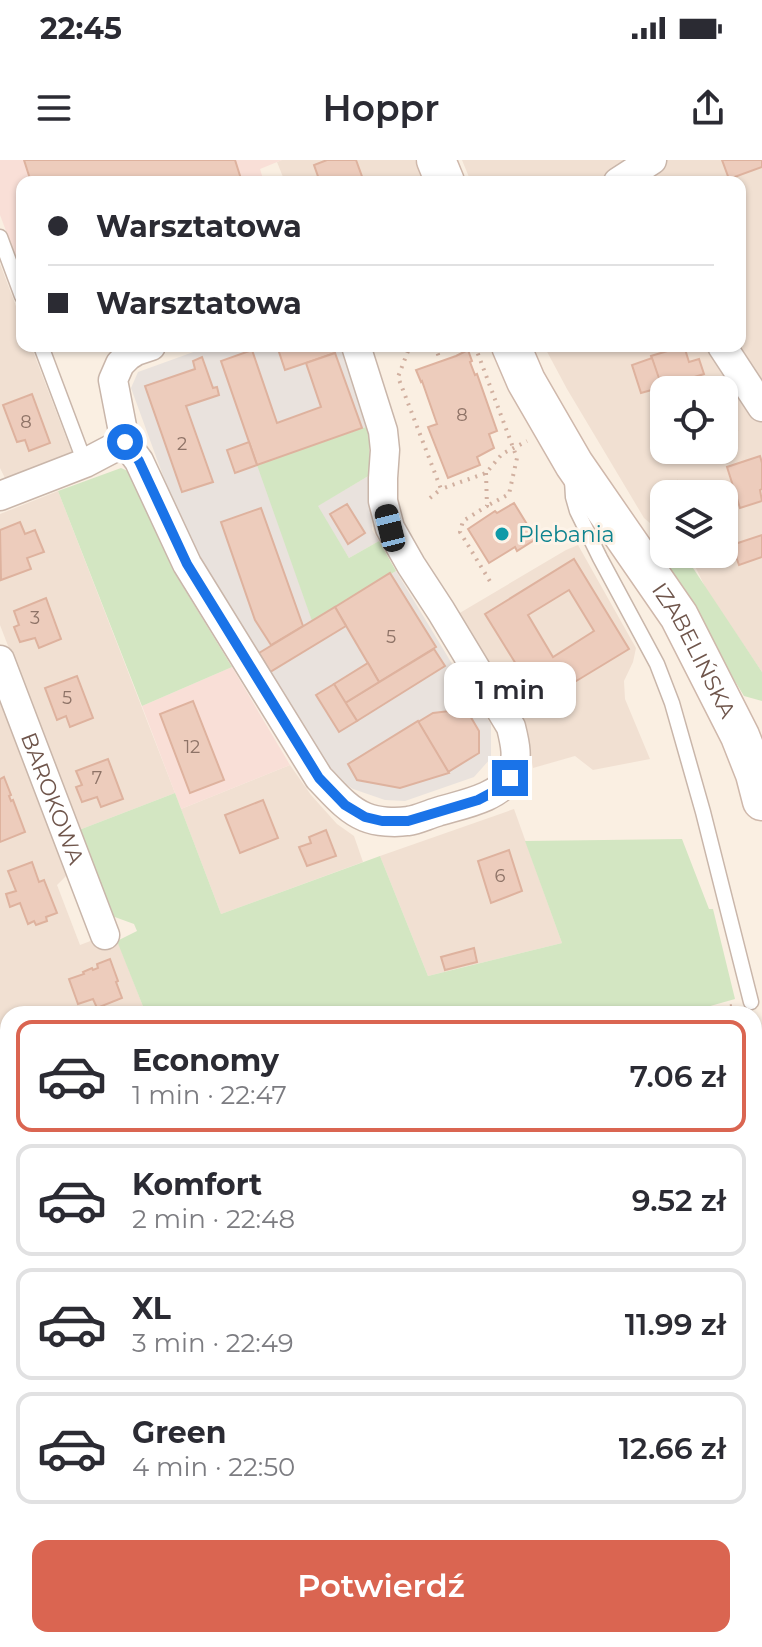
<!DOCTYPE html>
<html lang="pl">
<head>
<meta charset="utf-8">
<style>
  :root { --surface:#fff; --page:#f2f2f3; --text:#2b2b33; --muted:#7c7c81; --line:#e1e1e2; --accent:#da6551 }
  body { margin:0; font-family:Montserrat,sans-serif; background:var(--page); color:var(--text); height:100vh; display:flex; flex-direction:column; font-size:30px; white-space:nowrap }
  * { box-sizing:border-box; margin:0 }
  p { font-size:26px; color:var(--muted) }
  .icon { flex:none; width:44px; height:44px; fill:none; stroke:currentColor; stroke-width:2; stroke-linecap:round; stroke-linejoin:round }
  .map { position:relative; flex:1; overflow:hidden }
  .sheet { position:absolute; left:0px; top:846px; width:762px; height:642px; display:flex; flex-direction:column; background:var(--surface); border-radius:24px 24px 0 0; box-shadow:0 2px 6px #0004 }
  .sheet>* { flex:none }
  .guide { position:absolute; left:16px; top:16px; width:730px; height:176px; border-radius:16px; box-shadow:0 2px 6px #0004; display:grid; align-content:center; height:176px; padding:0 32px; background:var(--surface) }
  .buttons { position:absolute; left:650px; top:216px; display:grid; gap:16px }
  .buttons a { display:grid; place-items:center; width:88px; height:88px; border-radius:16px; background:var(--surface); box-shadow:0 2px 6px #0004; font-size:40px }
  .end { position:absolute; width:36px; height:36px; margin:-18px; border:10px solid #1a73e8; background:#fff; box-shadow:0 0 0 4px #fff }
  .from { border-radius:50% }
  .bubble { position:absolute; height:56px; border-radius:16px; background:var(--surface); box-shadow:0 2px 6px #0004; font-size:26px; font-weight:600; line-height:56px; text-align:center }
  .car { position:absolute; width:24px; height:48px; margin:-24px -12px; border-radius:10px; box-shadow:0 0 6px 2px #0007; background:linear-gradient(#222 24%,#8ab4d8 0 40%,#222 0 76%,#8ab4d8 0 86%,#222 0) }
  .guide b { display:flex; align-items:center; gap:28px; height:76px; font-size:30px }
  .guide b+b { border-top:2px solid var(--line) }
  .guide i { width:20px; height:20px; background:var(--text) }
  ul { padding:14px 0 0; list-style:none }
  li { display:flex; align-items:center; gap:24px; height:112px; margin:0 16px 12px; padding:0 16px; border:4px solid var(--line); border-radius:16px }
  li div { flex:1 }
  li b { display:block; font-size:30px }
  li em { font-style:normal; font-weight:600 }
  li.on { border-color:var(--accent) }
  li>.icon { width:72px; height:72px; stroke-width:1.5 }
  .cta { display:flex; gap:16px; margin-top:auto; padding:16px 32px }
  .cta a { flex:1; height:92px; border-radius:16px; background:var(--accent); color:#fff; font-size:32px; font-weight:600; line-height:92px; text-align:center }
  .status { display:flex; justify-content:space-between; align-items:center; height:56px; padding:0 40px; background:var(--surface); direction:ltr }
  .status svg { height:22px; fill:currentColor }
  header { display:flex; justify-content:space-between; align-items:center; height:104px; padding:0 32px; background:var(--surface); font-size:36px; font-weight:600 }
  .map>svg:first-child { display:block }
  .residential { fill:#f1e0d2; fill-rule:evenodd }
  .commercial { fill:#f9dfd7 }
  .industrial { fill:#e9e2dd }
  .green { fill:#d3e6c2 }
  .water { fill:#b9dee1; stroke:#a0ced2; stroke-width:2 }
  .building { fill:#edccbc; stroke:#deb29e; stroke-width:2; fill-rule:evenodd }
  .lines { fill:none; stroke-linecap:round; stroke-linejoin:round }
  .lane-casing { stroke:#c9b6aa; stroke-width:17 }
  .street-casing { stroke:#c9b6aa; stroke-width:31 }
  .secondary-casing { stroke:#cfb8ab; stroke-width:41 }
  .path { stroke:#d1b0a0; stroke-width:4; stroke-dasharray:2 6; stroke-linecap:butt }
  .lane { stroke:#fff; stroke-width:14 }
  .street { stroke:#fff; stroke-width:28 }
  .secondary { stroke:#fff; stroke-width:38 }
  .route { stroke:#1a73e8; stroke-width:10 }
  .culture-dot { fill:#0f9aa8; stroke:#fdf3e8; stroke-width:3 }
  .labels { text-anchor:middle; stroke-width:6; stroke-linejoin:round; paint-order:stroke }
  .number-label { font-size:18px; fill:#8e7367 }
  .culture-label { font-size:22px; fill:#0d838f; stroke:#fdf3e8; text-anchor:start }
  .street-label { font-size:22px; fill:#6f554b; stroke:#fdf3e8 }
</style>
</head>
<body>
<div class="status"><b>22:45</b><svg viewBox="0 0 49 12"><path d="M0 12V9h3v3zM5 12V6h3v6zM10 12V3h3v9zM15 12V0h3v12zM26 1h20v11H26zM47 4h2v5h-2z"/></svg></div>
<header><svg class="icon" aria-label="menu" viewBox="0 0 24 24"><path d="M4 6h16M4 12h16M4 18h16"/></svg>Hoppr<svg class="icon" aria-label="share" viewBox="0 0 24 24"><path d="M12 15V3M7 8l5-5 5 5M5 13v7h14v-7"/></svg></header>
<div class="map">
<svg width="762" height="1487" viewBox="0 0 762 1487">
  <rect width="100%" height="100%" fill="#faefe2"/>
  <g class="residential">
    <path d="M282 0H415L423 22H285L277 2Z"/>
    <path d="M462 0H762V512L706 429 692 400 685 394H724V334H664V375L644 358 567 229 544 186H740V22H471ZM664 230H724V290H664Z"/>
    <path d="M0 104 22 162V186H31L72 293 5 318 0 308Z"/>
    <path d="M58 331 175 633 79 670 0 465V354Z"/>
    <path d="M578 385 636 488 633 502 624 521 625 539 650 599 593 610 575 596 533 608 523 557 458 454 566 390Z"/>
    <path d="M0 540 67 715 57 725 80 785 114 772 146 854H8V889L0 891Z"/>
    <path d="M290 605 311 635 337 664 354 676 363 702 221 754 181 649Z"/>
    <path d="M514 649 562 783 428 816 380 696Z"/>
    <path d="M754 1242 762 1262V1487H604L623 1480H754Z"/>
  </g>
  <g class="commercial">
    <path d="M0 0H282L260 9 264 22H22V113L0 55Z"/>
    <path d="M232 507 290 605 181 649 142 546Z"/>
  </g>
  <g class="industrial">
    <path d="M210 186H341L369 266 258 305 312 460 396 411 457 512 455 524 471 547H479L491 564V598L474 617 405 641 385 640 353 629 333 616 181 365 131 228 138 212Z"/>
    <path d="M370 315 372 370 379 381 349 398 317 346Z"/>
  </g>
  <g class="green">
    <path d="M369 266 370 315 318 346 349 398 379 381 396 411 312 461 257 305Z"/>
    <path d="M121 308 130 312 174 412 232 507 142 546 58 331Z"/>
    <path d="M667 394H680L691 405 762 512V541L744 536 661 400Z"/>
    <path d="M175 633 221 754 380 696 428 816 562 783 525 681 682 679 709 749H713L735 839 682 854H146L117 781 137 771 134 764 112 756 79 670Z"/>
    <path d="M8 889V981L0 982V891Z"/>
    <path d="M762 1022V1262L754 1242V1024Z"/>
    <path d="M89 1480H260L263 1487H83Z"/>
    <path d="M295 1480H506L509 1487H290Z"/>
  </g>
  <g class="water">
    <path d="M762 872V1022L754 1024V874Z"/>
    <path d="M8 1027V1163L0 1164V1028Z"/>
  </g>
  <g class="building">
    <path d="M24 0H235L242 22H31Z"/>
    <path d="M327 0H356L364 22H320L314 5Z"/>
    <path d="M722 0H762V7L729 19Z"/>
    <path d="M277 186H333L335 193 285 210Z"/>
    <path d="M684 186 689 202 699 199 704 214 685 220 688 230H664V235L651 196Z"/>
    <path d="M252 190 277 263 321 247 306 203 335 193 362 268 257 305 221 201Z"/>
    <path d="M468 190 472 201 470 202 475 215 477 214 497 271 489 274 494 288 477 297 480 305 448 318 428 267 437 264 422 221 421 222 416 210 456 196Z"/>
    <path d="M202 197 213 228 217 227 219 235 186 246 213 322 182 332 145 226 195 209 193 201Z"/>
    <path d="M652 198 662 227 641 233 632 205Z"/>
    <path d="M32 234 50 283 29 291 25 280 17 282 3 245Z"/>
    <path d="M724 249 727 258 733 256 737 270 724 274Z"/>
    <path d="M249 282 257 305 235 313 227 290Z"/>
    <path d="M760 296 762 303V329L760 330 762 341 740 348 727 307Z"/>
    <path d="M677 321 683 334H664V345L657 330Z"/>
    <path d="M514 343 536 379 517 391 515 387 489 403 468 369 495 351 497 353Z"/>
    <path d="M347 344 365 373 348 384 330 354Z"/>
    <path d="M261 348 303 466 271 485 255 460 221 362Z"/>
    <path d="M20 362 25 374 35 370 44 392 27 398 31 409 1 420 0 370Z"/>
    <path d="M762 375V397L739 405 732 385Z"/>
    <path d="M574 399 629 489 540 543 485 454ZM569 430 594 471 553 497 528 455Z"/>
    <path d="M390 413 436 487 379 522 335 447Z"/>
    <path d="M46 438 61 479 39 488 35 478 20 482 14 467 19 465 14 451Z"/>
    <path d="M335 447 346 466 270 512 259 493Z"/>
    <path d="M434 489 445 506 357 561 345 543Z"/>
    <path d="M368 503 379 522 345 543 334 524Z"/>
    <path d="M77 516 93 558 70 567 66 556 57 560 45 528Z"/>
    <path d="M334 524 357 561 339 572 316 535Z"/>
    <path d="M193 541 224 620 190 633 160 554Z"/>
    <path d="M466 549 479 571V593L448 612 418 562 433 553Z"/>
    <path d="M418 561 449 613 400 628 357 620 348 604Z"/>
    <path d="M108 599 123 639 101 647 97 637 82 642 76 627 82 625 76 611Z"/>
    <path d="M4 617 11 635 9 636 11 641 13 640 25 672 0 682V619Z"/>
    <path d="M263 640 278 678 240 693 225 655Z"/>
    <path d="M326 670 336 696 307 706 299 687 311 683 309 677Z"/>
    <path d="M509 690 522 731 491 743 478 701Z"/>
    <path d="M32 702 39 722 44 720 57 753 46 757 47 761 36 765 34 761 28 764 20 743 10 747 6 734 16 731 8 711Z"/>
    <path d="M474 788 477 802 445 810 441 797Z"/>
    <path d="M110 799 118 821 116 822 122 838 97 848 93 839 78 844 69 819 84 814 83 812 92 808 93 810 98 808 97 804Z"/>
  </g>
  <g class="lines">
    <defs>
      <g id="lane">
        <path d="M0 77 22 136"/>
        <path d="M41 186 85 303"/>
        <path d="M572 320 573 337 577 351 600 398 657 504 672 543 703 652 751 842"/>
      </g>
      <g id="street">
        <path d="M618 22 652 0"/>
        <path d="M151 186 136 191 128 196 120 204 113 220 125 282 139 301 187 404 319 618C333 632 346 649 365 657 377 662 395 663 408 661 417 660 427 655 437 652 459 645 501 638 511 615 519 599 515 583 511 567L441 451 411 405 390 368 383 341V318L385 290 383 271 356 186"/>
        <path d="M722 186 762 247"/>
        <path d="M0 336 85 303 125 282"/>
        <path id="s1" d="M0 500 105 775"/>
      </g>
      <g id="secondary">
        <path d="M436 0 445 22"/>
        <path id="s2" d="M511 186 526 221 574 304 679 456 740 576 755 614 762 641"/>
      </g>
    </defs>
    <use href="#lane" class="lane-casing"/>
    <use href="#street" class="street-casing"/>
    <use href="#secondary" class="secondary-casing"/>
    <g class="path">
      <path d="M423 186 408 191 398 217 441 329 486 313 502 294 527 281"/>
      <path d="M435 186 440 200"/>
      <path d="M475 186 517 298 509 334 487 346"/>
      <path d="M486 313 487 346 463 361 460 372 491 423"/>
      <path d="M430 338 441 329"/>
      <path d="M699 854 736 845"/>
      <path d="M0 991 8 990"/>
      <path d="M0 1006 8 1005"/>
      <path d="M754 1031 762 1028"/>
      <path d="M8 1188V1191"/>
      <path d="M0 1393 8 1377"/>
      <path d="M53 1487 58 1480"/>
    </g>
    <use href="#lane" class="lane"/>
    <use href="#street" class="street"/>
    <use href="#secondary" class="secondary"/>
  </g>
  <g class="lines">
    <path class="route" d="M125 282 139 301 187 404 319 618 345 645 365 657 382 661H408L478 640 495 631 510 618"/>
  </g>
  <circle class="culture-dot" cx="502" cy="374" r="8"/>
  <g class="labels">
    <g class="number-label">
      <text x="462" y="261">8</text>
      <text x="26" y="268">8</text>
      <text x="182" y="290">2</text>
      <text x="35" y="464">3</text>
      <text x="391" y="483">5</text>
      <text x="67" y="544">5</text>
      <text x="192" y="593">12</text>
      <text x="97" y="624">7</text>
      <text x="500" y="722">6</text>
    </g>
    <g class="culture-label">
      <text x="518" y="382">Plebania</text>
    </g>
    <g class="street-label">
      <text dy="8" stroke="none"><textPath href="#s2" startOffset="356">IZABELIŃSKA</textPath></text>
      <text dy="8" stroke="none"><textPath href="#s1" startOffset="148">BAROKOWA</textPath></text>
    </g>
  </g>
</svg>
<div class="buttons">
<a><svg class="icon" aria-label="locate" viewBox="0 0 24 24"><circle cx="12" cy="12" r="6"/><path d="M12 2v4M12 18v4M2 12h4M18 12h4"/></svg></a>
<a><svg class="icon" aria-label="layers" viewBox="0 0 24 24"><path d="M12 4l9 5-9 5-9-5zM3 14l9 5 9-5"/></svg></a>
</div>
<i class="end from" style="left:125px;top:282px"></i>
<i class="end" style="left:510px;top:618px"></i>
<div class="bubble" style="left:444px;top:502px;width:132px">1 min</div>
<i class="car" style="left:390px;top:368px;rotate:346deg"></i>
<div class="guide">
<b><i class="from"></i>Warsztatowa</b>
<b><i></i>Warsztatowa</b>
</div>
<section class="sheet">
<ul>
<li class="on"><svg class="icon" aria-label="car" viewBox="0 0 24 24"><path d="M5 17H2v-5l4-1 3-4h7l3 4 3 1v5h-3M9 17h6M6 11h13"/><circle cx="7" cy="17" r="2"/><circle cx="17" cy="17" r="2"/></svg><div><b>Economy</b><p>1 min · 22:47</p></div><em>7.06 zł</em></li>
<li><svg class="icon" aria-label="car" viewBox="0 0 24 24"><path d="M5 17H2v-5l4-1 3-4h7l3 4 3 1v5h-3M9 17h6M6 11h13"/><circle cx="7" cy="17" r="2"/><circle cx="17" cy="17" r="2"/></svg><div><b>Komfort</b><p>2 min · 22:48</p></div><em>9.52 zł</em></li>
<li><svg class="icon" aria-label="car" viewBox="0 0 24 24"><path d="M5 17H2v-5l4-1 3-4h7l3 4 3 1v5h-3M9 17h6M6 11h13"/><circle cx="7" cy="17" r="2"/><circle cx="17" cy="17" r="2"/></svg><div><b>XL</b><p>3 min · 22:49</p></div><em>11.99 zł</em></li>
<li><svg class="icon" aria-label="car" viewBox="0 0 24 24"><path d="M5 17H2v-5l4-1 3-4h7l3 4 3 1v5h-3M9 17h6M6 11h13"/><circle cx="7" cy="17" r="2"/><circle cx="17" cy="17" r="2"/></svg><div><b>Green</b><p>4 min · 22:50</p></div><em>12.66 zł</em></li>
</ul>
<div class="cta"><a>Potwierdź</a></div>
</section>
</div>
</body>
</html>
